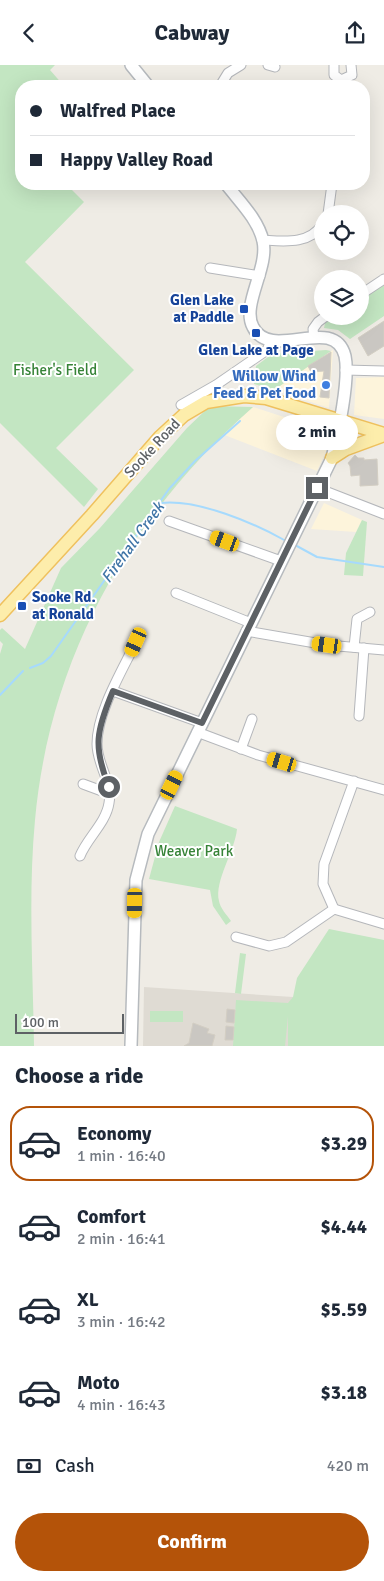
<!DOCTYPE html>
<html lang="en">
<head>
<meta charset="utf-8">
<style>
  :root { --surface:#fff; --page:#f6f6f7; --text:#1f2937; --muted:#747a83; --line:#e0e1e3; --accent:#b45309 }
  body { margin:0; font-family:Signika,sans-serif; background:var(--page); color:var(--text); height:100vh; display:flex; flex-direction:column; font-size:19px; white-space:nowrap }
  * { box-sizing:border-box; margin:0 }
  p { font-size:16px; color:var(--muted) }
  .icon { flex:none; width:28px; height:28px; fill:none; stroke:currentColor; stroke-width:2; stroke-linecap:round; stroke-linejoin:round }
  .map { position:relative; height:981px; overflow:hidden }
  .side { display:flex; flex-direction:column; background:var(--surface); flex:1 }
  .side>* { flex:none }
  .hud { position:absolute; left:15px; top:15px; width:355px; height:110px; border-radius:20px; box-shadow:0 5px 20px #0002; display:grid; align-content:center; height:110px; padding:0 15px; background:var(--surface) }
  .controls { position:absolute; left:314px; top:140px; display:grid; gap:10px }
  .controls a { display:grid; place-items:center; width:55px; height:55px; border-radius:50%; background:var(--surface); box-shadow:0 5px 20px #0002; font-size:25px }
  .scale { position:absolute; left:15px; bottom:12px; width:109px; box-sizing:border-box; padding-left:5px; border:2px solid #5d6165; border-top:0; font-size:14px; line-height:18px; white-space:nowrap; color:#5d6165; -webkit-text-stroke:4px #fff; paint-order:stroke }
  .end { position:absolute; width:22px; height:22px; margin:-11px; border:6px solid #5d6165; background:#fff; box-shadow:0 0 0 2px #fff }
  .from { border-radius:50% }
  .bubble { position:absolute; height:35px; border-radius:18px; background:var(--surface); box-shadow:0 5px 20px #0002; font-size:16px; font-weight:700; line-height:35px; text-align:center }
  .car { position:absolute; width:15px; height:30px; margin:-15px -8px; border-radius:6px; box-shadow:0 0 4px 1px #0007; background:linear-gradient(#f5c518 24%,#345 0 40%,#f5c518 0 76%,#345 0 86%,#f5c518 0) }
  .hud b { display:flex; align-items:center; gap:18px; height:48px; font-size:19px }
  .hud b+b { border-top:1px solid var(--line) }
  .hud i { width:12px; height:12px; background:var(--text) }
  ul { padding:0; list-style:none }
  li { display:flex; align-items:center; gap:15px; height:75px; margin:0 10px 8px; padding:0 5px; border:2px solid transparent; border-radius:20px }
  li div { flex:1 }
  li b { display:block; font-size:19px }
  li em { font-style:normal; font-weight:700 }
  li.active { border-color:var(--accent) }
  li>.icon { width:45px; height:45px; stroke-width:1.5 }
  h2 { padding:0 15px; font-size:22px; line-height:60px }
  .pay { display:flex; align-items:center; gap:12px; height:55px; padding:0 15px; font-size:19px }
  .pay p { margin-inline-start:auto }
  .action { display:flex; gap:10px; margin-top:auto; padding:10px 15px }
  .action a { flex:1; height:58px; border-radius:30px; background:var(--accent); color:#fff; font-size:20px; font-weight:700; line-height:58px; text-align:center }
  header { display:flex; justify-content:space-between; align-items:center; height:65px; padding:0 15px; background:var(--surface); font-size:22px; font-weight:700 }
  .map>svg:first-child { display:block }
  .commercial { fill:#fdf4db }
  .education { fill:#dfdbd3 }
  .green { fill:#c3e6c2 }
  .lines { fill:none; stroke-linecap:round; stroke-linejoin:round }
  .stream { stroke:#a6dafd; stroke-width:2 }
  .building { fill:#cac7c2; stroke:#d3cec3 }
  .street-casing { stroke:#b5b7bb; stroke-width:11 }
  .secondary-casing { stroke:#b6babe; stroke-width:14 }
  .primary-casing { stroke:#efc15e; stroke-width:15 }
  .street { stroke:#fff; stroke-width:9 }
  .secondary { stroke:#fff; stroke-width:11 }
  .primary { stroke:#fdedab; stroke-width:12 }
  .route { stroke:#5d6165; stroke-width:6 }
  .transit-dot { fill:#1a4fb4; stroke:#fff; stroke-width:2 }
  .shop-dot { fill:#3f7fe0; stroke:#fff; stroke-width:2 }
  .labels { text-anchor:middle; stroke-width:4; stroke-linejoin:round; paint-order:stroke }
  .transit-label { font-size:15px; font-weight:bold; fill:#164399; stroke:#fff; text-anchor:end }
  .park-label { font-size:15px; fill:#368337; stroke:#fff }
  .shop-label { font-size:15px; font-weight:bold; fill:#366cbe; stroke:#fff; text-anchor:end }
  .street-label { font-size:15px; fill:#5d6165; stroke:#fff }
  .water-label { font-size:16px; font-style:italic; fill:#4075a7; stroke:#fff }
</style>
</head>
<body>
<header><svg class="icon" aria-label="back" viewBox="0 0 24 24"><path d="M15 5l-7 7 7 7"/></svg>Cabway<svg class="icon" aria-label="share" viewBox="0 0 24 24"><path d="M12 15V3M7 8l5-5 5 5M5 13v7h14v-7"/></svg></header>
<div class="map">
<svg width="384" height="981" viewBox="0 0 384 981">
  <rect width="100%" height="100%" fill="#efece5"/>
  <g class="commercial">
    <path d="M333 285 329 343 274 325 302 305Z"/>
    <path d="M384 312V354L354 350 356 313Z"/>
    <path d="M253 342 324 365 328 371 329 380 317 406 222 369Z"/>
    <path d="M324 438 362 455 356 467 311 464Z"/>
  </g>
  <path class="education" d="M144 922 293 932 292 981H143Z"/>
  <g class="green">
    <path d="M0 0H55L50 5 64 21H21V119H66L84 137 25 197 134 305 56 383 98 424 84 442 0 358Z"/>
    <path d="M384 216V251L350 274 338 265 324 263 326 254 330 251H360V232Z"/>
    <path d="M326 285 331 286 274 325 254 319 256 301 272 289Z"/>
    <path d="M210 341 253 342C131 450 50 590 35 755 28 830 33 906 34 981H0V589L3 579 0 576V565L2 563 25 584 61 503 100 463 187 363Z"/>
    <path d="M362 455 367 457 363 511 344 510 346 488Z"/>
    <path d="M175 741 237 764C235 786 214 816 219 836 220 843 227 850 231 856L226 860 213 841 210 825 149 814 159 777Z"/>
    <path d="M329 864 384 875V981H288V951L285 981H233L236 935 288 938 293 932 297 913Z"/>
    <path d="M240 888 246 889 241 929 235 928Z"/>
    <rect x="150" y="946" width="33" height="11"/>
  </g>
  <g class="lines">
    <g class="stream">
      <path d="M161 438C198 434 254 458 286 476"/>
      <path d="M295 480 317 492 384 502"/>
      <path d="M30 603 43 598 51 591 169 424 195 396 240 356"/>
      <path d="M0 630 23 606"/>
    </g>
  </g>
  <g class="building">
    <path d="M384 256V281L368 291 358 273Z"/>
    <path d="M331 287 329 333 320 332 324 306 311 307 308 301Z"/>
    <path d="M309 364 323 369 319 381 305 376Z"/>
    <path d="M355 390 358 393H364V395L377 394 378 420 360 421V410L351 411 350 401 348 398Z"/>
    <path d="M227 944 235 945 234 958 226 957Z"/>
    <path d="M193 958 209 964 207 968 215 970 212 981H184L189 978Z"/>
    <path d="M226 961 234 962 233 975H225Z"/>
  </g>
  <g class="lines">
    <defs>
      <g id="street">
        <path d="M268 0 275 2"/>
        <path d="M334 0V10L341 15 352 10 351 0"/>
        <path d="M220 21 228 8 241 0"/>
        <path d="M328 149 332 119"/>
        <path d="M262 175C283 176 309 180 322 160"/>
        <path d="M210 203 260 211"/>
        <path d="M360 230 384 214"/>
        <path d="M314 273 313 264 318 257 326 251"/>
        <path d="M345 305 384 306"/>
        <path d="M181 340 216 320 267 285 271 276"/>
        <path d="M317 423 384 449"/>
        <path d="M169 456 281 496"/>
        <path d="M176 528 251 558"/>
        <path d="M246 566 327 580 384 585"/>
        <path d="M354 582 357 554 370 547"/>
        <path d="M113 626 202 658"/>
        <path d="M359 651 364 583"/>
        <path d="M197 667 258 690 384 725"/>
        <path d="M241 684 252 654"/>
        <path d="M83 719 110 729"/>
        <path d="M80 791C87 773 106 758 109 738 113 718 97 700 97 679 97 647 122 606 136 577"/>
        <path d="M334 844 323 819 324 799 354 716"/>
        <path d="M334 844 384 859"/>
        <path d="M236 872 269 881 286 877 334 844"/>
      </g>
      <g id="secondary">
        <path d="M131 0 148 21"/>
        <path d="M131 981 136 815 148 769 332 393C338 369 350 314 345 291 334 248 271 298 253 262 241 240 269 203 263 176 258 154 239 136 226 119"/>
      </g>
      <g id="primary">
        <path d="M332 393 346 384 384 370"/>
        <path d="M0 550 92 450 160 372 184 350 206 337 244 331 266 333 384 369"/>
      </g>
    </defs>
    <use href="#street" class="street-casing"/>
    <use href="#secondary" class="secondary-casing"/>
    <use href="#primary" class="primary-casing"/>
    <use href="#street" class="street"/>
    <use href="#secondary" class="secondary"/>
    <use href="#primary" class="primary"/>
  </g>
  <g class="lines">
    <path class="route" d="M109 722C93 682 96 666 113 626L202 658 317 423"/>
  </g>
  <g class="transit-dot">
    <rect x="239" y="239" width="10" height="10" rx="2.5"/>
    <rect x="251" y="263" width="10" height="10" rx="2.5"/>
    <rect x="17" y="536" width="10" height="10" rx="2.5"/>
  </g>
  <circle class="shop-dot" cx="326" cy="320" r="5"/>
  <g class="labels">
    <g class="transit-label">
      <text x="234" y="240">Glen Lake<tspan x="234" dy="17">at Paddle</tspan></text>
      <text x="256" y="290" text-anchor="middle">Glen Lake at Page</text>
      <text x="32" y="537" text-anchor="start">Sooke Rd.<tspan x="32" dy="17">at Ronald</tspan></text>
    </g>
    <g class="park-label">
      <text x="55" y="310">Fisher's Field</text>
      <text x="194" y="791">Weaver Park</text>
    </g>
    <g class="shop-label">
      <text x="316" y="316">Willow Wind<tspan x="316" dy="17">Feed &amp; Pet Food</tspan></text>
    </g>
    <g class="street-label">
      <text transform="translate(152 383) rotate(-47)" y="5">Sooke Road</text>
    </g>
    <g class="water-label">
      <text transform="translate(132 477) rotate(-54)" y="6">Firehall Creek</text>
    </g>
  </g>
</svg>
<div class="controls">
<a><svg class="icon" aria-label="locate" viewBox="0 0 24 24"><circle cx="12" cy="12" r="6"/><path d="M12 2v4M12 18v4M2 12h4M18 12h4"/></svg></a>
<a><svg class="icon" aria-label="layers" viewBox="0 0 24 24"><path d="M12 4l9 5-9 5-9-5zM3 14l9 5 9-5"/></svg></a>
</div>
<div class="scale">100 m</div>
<i class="end from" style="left:109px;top:722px"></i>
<i class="end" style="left:317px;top:423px"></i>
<div class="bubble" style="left:276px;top:350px;width:82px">2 min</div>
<i class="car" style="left:225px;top:476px;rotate:290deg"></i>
<i class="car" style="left:136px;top:577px;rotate:204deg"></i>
<i class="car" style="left:327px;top:580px;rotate:278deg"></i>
<i class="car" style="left:282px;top:697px;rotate:287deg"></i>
<i class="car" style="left:172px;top:720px;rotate:26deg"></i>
<i class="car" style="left:135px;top:838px;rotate:181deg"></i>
<div class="hud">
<b><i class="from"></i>Walfred Place</b>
<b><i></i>Happy Valley Road</b>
</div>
</div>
<section class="side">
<h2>Choose a ride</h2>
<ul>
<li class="active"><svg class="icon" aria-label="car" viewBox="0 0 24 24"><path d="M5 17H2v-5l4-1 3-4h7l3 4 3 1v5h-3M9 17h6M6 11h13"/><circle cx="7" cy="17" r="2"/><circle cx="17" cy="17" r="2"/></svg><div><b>Economy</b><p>1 min · 16:40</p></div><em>$3.29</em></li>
<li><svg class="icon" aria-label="car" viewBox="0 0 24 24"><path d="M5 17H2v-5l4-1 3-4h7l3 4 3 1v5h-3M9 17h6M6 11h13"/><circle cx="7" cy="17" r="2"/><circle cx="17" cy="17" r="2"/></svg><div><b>Comfort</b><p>2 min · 16:41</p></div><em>$4.44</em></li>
<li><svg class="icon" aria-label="car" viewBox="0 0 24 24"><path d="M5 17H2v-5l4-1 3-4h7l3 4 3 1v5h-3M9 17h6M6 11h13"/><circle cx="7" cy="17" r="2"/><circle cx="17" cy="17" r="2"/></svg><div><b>XL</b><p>3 min · 16:42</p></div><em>$5.59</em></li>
<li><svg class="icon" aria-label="car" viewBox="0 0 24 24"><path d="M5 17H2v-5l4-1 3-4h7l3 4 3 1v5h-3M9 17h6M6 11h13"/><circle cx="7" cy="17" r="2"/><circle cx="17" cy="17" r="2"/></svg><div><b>Moto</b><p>4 min · 16:43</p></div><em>$3.18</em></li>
</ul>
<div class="pay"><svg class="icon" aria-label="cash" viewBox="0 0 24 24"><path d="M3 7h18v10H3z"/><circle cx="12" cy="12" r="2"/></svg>Cash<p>420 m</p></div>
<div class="action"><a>Confirm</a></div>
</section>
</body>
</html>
